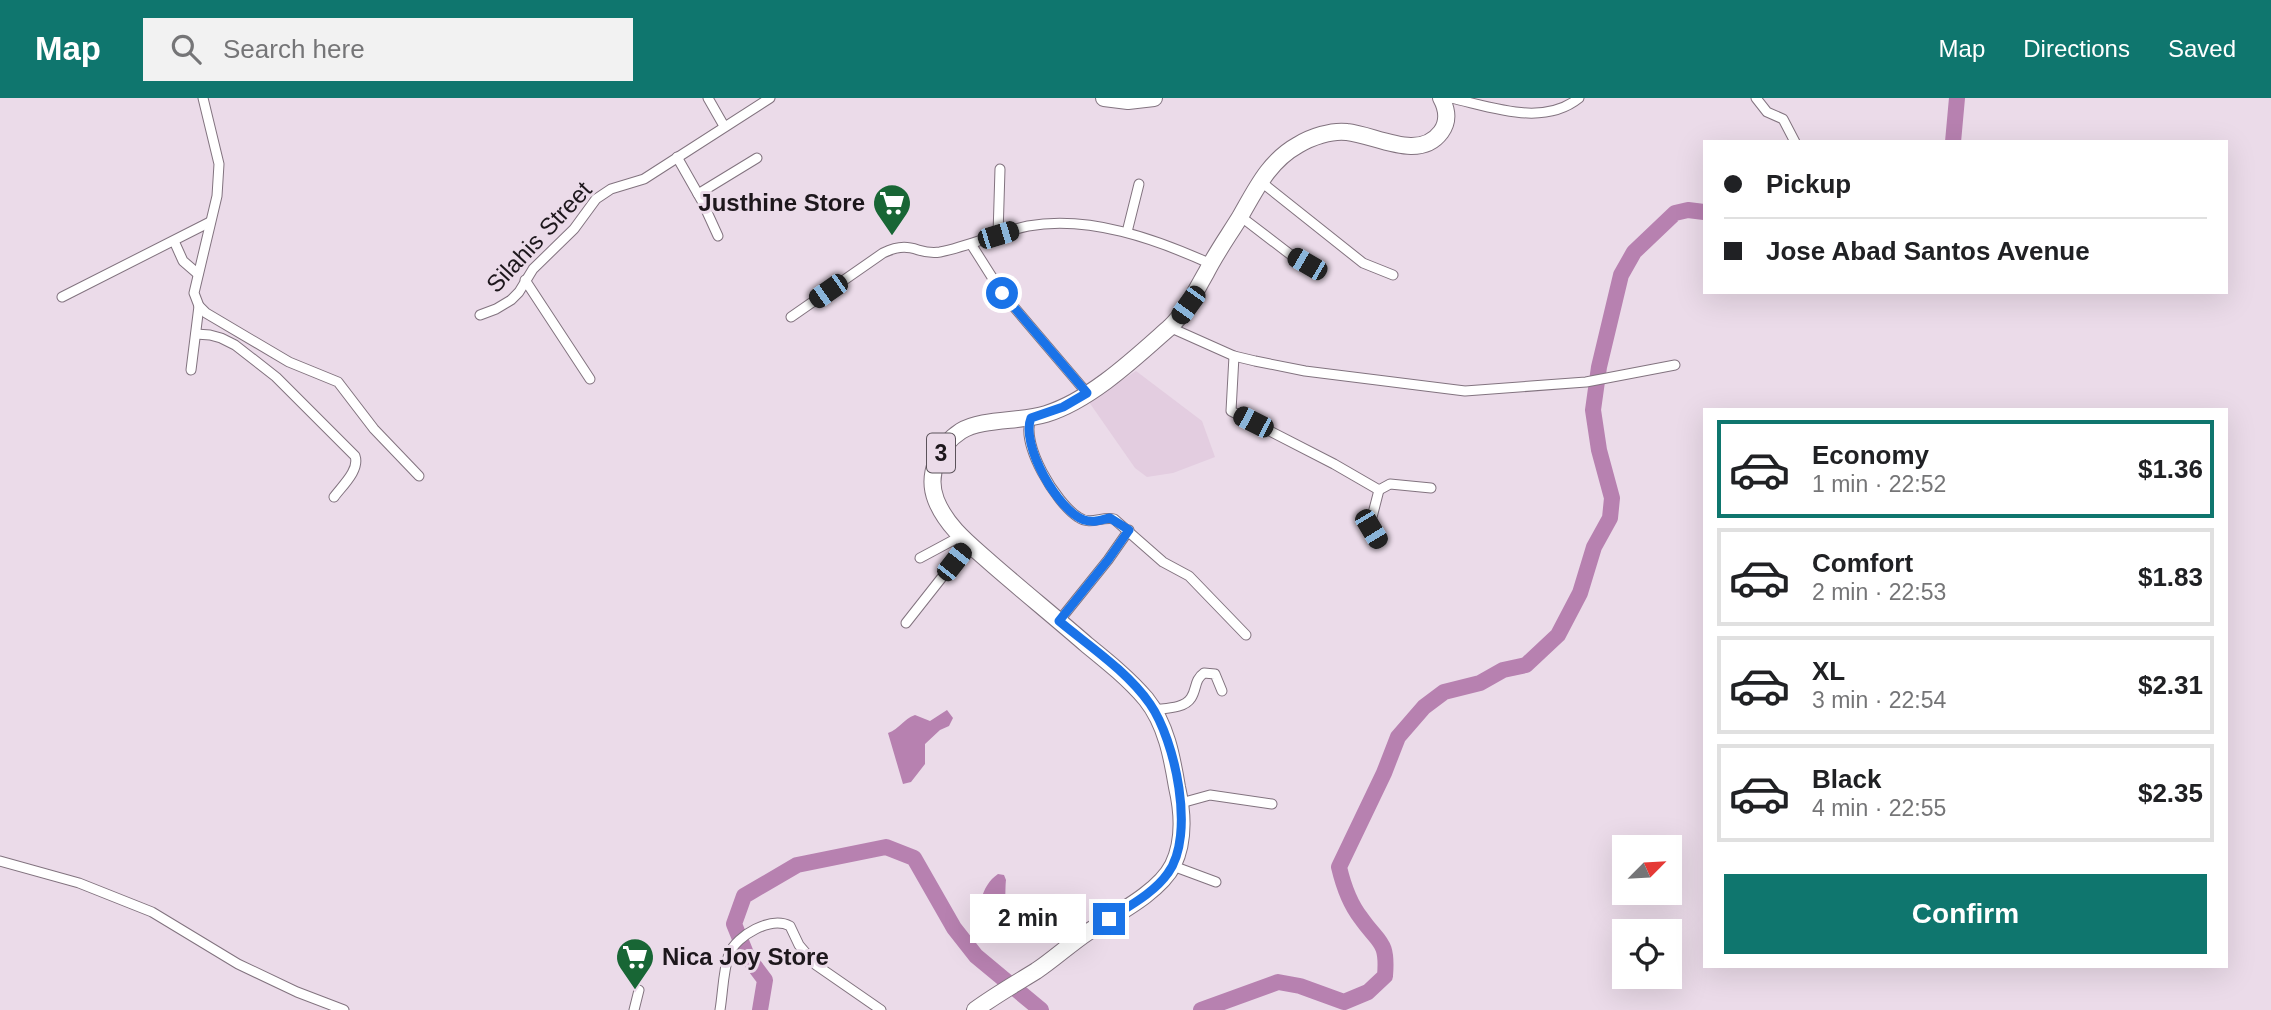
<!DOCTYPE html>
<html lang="en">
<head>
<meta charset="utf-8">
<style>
  :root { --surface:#fff; --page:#f2f2f2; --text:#202124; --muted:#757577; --line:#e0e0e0; --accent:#0f766e }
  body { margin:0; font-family:Helvetica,sans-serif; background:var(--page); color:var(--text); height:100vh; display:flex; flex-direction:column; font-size:26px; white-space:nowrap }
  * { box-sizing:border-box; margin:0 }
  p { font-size:23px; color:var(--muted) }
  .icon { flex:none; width:38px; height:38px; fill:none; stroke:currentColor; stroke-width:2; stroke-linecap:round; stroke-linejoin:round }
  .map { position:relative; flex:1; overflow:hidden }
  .details { position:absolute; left:1703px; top:310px; width:525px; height:560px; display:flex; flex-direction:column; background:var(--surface); border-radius:0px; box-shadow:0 7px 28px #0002 }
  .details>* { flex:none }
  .guide { position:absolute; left:1703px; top:42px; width:525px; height:154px; border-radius:0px; box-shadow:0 7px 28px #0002; display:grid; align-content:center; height:154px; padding:0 21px; background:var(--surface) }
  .needle { width:46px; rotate:66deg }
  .buttons { position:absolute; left:1612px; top:737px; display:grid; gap:14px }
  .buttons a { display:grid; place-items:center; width:70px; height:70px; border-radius:0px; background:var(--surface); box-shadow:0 7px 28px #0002; font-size:35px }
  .end { position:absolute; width:32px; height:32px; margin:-16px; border:9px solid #1a73e8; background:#fff; box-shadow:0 0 0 4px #fff }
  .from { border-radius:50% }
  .bubble { position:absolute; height:49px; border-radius:0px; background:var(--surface); box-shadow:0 7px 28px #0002; font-size:23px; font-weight:600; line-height:49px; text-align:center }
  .car { position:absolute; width:21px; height:42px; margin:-21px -10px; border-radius:9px; box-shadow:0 0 5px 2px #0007; background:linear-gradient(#222 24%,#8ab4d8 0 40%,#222 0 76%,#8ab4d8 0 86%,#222 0) }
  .guide b { display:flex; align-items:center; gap:24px; height:66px; font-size:26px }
  .guide b+b { border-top:2px solid var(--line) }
  .guide i { width:18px; height:18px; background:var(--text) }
  ul { padding:12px 0 0; list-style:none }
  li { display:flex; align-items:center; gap:21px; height:98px; margin:0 14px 10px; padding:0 7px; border:4px solid var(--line); border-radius:0px }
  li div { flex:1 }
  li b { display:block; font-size:26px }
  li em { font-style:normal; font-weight:600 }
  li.on { border-color:var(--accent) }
  li>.icon { width:63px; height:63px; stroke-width:1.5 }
  .cta { display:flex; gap:14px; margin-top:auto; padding:14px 21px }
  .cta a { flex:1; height:80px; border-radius:0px; background:var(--accent); color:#fff; font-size:28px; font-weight:600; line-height:80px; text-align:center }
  header { display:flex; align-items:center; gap:42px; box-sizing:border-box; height:98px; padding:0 35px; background:var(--accent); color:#fff }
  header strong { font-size:33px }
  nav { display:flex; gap:38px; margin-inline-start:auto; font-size:24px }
  .search { width:490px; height:63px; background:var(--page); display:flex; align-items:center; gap:18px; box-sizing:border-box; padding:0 24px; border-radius:0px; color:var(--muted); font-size:26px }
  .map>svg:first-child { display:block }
  .built { fill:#e3cde0 }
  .water { fill:#b781b0 }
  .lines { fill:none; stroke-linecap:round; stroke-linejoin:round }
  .river { stroke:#b781b0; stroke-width:16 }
  .street-casing { stroke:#82737f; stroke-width:11 }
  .highway-casing { stroke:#82737f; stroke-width:18 }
  .street { stroke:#fff; stroke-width:9 }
  .highway { stroke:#fff; stroke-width:16 }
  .route { stroke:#1a73e8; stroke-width:9 }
  .labels { text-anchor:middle; stroke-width:6; stroke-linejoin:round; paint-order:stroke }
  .shield { fill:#ebdbe9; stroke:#5b525a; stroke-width:2 }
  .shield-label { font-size:23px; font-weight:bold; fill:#1d171c }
  .poi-label { font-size:24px; font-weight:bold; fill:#1d171c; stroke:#ebdbe9; text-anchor:end }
  .street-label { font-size:24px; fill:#1d171c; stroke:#ebdbe9 }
</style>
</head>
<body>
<header>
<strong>Map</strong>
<div class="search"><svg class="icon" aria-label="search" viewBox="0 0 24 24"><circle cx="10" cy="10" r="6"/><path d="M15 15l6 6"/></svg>Search here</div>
<nav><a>Map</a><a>Directions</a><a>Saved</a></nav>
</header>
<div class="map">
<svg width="2271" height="912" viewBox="0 0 2271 912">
  <rect width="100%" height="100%" fill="#ebdbe9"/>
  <path class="built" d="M1136 273 1202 323 1215 359 1173 375 1147 379 1135 370 1089 304Z"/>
  <g class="water">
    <path d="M947 612 953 620 949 628 940 632 925 646V666L911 684 903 686 888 635C900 631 903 621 915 617L930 623Z"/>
    <path d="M998 776 1004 777 1006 782C1005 789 1006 808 1004 812 997 829 984 812 981 802 984 791 989 782 998 776Z"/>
  </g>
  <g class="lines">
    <g class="river">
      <path d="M1953 44 1957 0"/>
      <path d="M760 912 765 882 747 858 734 826 744 798 797 767 886 749 914 760 954 830 976 858 1041 912"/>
      <path d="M1201 912 1278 884 1300 888 1344 904 1368 894 1385 878C1388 842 1379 846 1361 820 1350 806 1343 786 1339 769L1384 675 1398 639 1424 609 1444 594 1480 585 1503 572 1526 567 1558 537 1580 495 1594 449 1610 420 1612 400 1599 352 1593 312 1599 269 1621 177 1634 154 1675 115 1688 112 1704 114"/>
    </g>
    <defs>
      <g id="street">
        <path d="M203 0 219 66 217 98 194 195 199 208 206 215 289 264 338 284 374 331 419 378"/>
        <path d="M708 0 724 28"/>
        <path d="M1756 0 1767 14 1783 21 1795 44"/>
        <path d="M1442 2 1451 0C1492 9 1543 29 1579 0"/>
        <path d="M677 59 702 103 718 138"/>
        <path d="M1260 83 1363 165 1393 177"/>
        <path d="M698 96 757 60"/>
        <path d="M1240 118 1291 157 1320 172"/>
        <path d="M1127 134 1139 86"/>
        <path d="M998 137 1000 71"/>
        <path d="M174 143 183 163 198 176"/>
        <path d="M971 146 1002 195 1087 295"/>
        <path d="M525 182 590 281"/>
        <path d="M62 199 210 124"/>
        <path d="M480 217 496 211 511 202 519 194 533 171 574 131 596 101 611 91 644 81 770 0"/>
        <path d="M791 219 883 155C913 141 917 158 940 154 970 148 999 134 1028 128 1089 117 1156 141 1211 166"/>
        <path d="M1169 229 1234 258 1255 263 1305 273 1465 293 1586 284 1675 267"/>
        <path d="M196 236 210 237 221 240 235 247 276 279 355 358C360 372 342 388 334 399"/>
        <path d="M1234 258 1231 313 1334 366 1379 392 1390 386 1431 390"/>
        <path d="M191 272 199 208"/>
        <path d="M1031 320C1020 346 1056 405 1078 419 1091 428 1101 418 1114 421L1163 464 1189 478 1246 537"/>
        <path d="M1379 444 1370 427 1379 392"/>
        <path d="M920 460 961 438"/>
        <path d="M1059 523 1108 462 1129 432"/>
        <path d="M906 525 969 445"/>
        <path d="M1153 612C1164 610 1184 611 1191 600 1197 591 1194 582 1204 575L1215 576 1222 593"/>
        <path d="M1181 705 1210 697 1272 706"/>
        <path d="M0 763 79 785 152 814 238 866 297 894 344 912"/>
        <path d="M1173 768 1216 784"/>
        <path d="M634 912 639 892"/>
        <path d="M720 912C723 894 723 873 729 856 737 837 771 818 790 828L799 847 816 867 881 912"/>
      </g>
      <g id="highway">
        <path d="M1104 0 1128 3 1154 0"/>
        <path d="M975 912C994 898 1015 886 1036 873 1054 861 1070 846 1088 834 1114 817 1159 795 1173 767 1185 742 1183 715 1177 689 1172 659 1166 626 1146 601 1129 581 1108 564 1087 547 1056 520 1024 494 993 467 972 448 947 430 936 402 926 377 939 347 961 333 982 320 1021 324 1046 316 1091 302 1135 260 1170 229 1186 214 1195 194 1206 175 1216 155 1229 137 1240 119 1256 91 1269 63 1298 47 1311 39 1332 32 1347 34 1376 37 1419 64 1441 34 1449 23 1447 11 1441 0"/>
      </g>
    </defs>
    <use href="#street" class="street-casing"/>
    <use href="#highway" class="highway-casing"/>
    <use href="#street" class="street"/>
    <use href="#highway" class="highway"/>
  </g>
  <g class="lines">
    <path class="route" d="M1002 195 1087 295 1063 309 1031 320C1020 346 1058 413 1084 422 1094 425 1100 422 1110 420L1129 432 1108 462 1059 523C1089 548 1127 573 1150 606 1175 642 1196 737 1168 775 1154 795 1129 808 1109 821"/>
  </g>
  <defs>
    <symbol id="supermarket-pin" viewBox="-11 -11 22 30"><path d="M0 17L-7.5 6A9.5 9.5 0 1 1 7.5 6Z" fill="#186635" stroke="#ebdbe9"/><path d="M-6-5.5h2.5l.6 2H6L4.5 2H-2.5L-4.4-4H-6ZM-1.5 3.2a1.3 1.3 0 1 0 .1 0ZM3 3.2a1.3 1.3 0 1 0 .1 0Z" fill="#fff"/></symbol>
  </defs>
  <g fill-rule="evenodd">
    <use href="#supermarket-pin" x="870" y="83" width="44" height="60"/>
    <use href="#supermarket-pin" x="613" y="837" width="44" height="60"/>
  </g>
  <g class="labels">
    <rect class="shield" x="927" y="335.5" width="28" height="39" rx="5"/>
    <g class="shield-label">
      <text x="941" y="363">3</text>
    </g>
    <g class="poi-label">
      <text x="865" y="113">Justhine Store</text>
      <text x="662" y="867" text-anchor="start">Nica Joy Store</text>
    </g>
    <g class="street-label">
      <text transform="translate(539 139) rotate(-47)" y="8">Silahis Street</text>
    </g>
  </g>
</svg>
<div class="buttons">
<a><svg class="needle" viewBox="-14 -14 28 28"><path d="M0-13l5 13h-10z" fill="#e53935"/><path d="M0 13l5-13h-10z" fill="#757577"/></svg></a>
<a><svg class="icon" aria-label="locate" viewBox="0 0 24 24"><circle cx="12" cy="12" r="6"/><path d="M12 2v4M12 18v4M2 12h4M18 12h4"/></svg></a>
</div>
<i class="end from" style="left:1002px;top:195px"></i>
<i class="end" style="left:1109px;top:821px"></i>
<div class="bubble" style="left:970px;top:796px;width:116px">2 min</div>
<i class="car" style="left:998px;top:137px;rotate:73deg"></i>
<i class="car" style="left:1307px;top:166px;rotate:300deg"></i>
<i class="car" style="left:828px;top:193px;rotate:235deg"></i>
<i class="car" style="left:1188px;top:207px;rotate:216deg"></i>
<i class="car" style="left:1253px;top:324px;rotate:297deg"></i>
<i class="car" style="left:1371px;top:431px;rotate:149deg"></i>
<i class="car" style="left:954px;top:464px;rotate:38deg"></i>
<div class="guide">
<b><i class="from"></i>Pickup</b>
<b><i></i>Jose Abad Santos Avenue</b>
</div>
<section class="details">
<ul>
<li class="on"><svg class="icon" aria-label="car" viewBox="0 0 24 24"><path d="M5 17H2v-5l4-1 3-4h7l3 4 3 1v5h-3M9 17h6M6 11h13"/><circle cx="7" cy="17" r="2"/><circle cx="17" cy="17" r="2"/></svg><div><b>Economy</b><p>1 min · 22:52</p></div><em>$1.36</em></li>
<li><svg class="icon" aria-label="car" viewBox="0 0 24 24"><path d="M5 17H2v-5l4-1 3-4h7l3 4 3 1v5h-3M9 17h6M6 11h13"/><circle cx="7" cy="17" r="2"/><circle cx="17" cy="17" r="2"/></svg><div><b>Comfort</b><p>2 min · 22:53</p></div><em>$1.83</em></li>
<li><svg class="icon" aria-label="car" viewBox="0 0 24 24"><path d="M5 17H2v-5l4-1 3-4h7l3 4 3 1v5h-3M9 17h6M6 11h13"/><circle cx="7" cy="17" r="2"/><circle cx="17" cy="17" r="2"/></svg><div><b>XL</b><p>3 min · 22:54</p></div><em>$2.31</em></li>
<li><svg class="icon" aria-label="car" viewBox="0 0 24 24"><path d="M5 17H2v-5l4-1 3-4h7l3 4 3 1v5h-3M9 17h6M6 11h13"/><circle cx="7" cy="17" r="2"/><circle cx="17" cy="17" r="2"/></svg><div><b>Black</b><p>4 min · 22:55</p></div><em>$2.35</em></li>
</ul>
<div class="cta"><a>Confirm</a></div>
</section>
</div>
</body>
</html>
